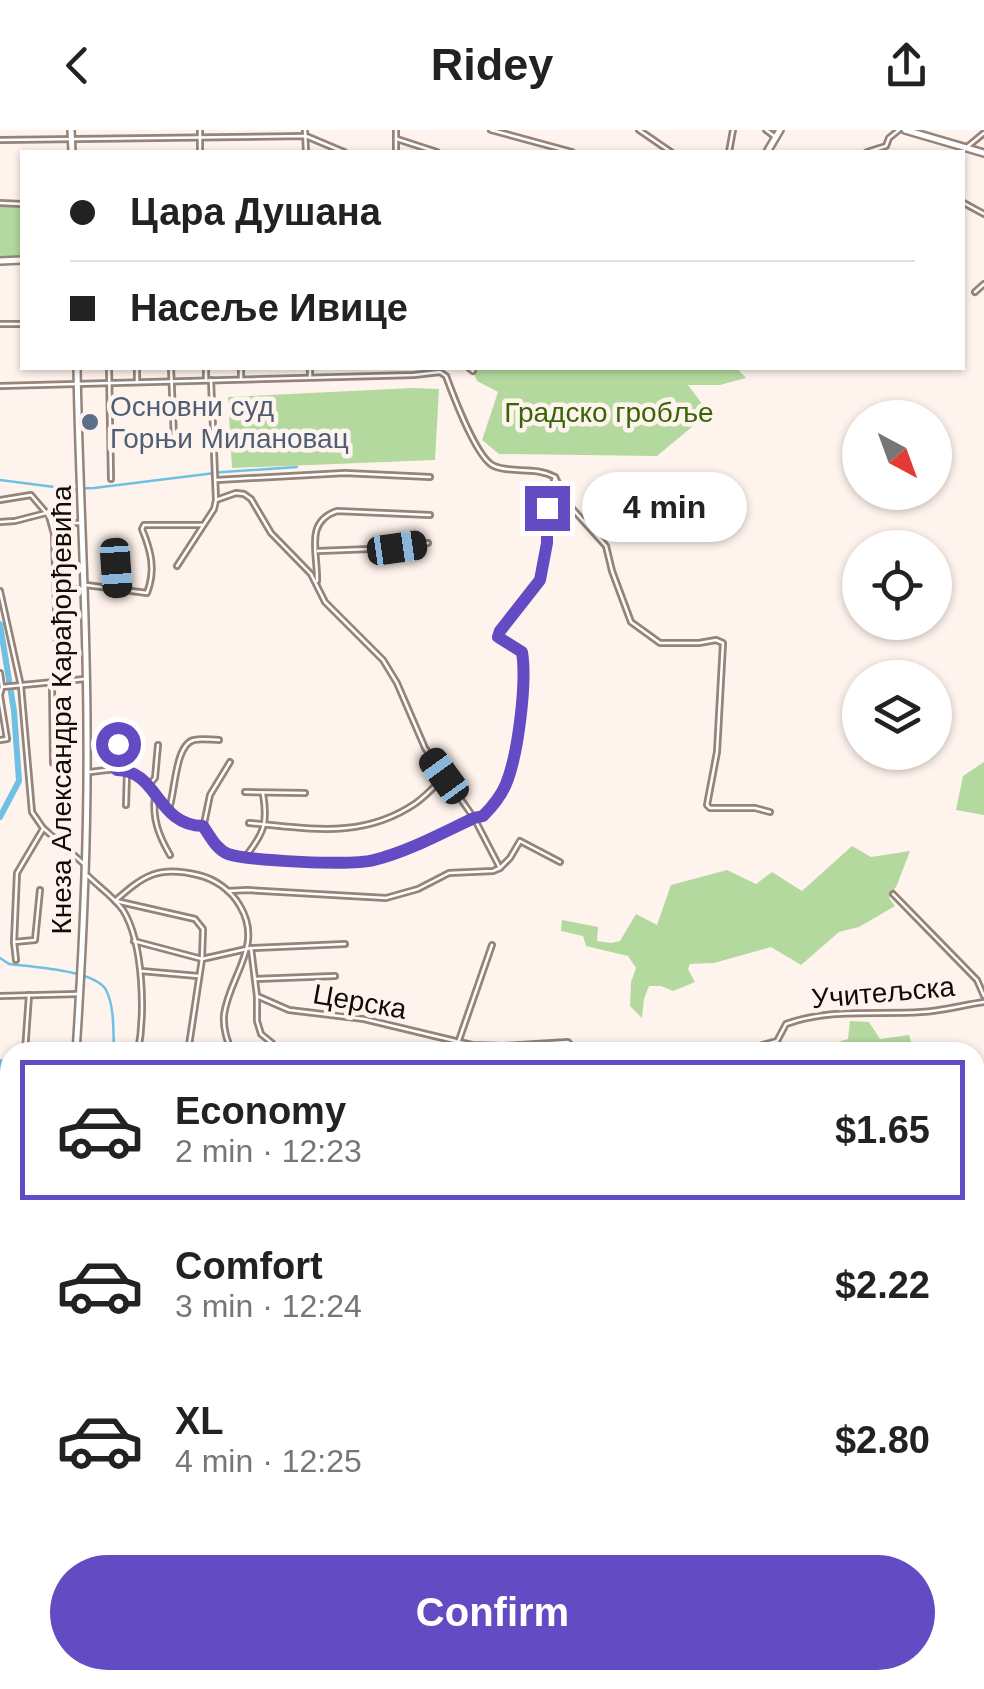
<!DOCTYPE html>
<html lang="en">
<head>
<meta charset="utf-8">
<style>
  :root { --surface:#fff; --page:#f2f2f2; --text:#222; --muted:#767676; --line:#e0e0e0; --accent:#634bc3 }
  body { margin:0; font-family:Arial,sans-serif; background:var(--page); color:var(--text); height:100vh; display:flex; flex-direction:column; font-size:38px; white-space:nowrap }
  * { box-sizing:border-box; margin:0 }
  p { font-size:32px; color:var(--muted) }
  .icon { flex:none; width:55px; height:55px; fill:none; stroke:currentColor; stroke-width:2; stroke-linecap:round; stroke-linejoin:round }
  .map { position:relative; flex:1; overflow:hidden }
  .panel { position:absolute; left:0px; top:912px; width:985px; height:648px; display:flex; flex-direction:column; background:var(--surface); border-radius:30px 30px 0 0; box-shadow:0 2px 8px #0004 }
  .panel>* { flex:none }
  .top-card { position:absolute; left:20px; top:20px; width:945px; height:220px; border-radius:0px; box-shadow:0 2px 8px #0004; display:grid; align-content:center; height:220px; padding:0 50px; background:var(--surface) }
  .needle { width:65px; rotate:139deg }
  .fabs { position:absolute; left:842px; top:270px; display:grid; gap:20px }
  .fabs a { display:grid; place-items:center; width:110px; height:110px; border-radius:50%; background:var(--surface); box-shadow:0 2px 8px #0004; font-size:50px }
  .end { position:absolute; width:45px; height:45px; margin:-22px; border:12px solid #634bc3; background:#fff; box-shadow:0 0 0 5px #fff }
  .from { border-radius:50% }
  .bubble { position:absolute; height:70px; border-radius:35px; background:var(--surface); box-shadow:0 2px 8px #0004; font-size:32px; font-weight:700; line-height:70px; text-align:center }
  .car { position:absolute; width:30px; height:60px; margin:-30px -15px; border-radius:12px; box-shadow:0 0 8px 2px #0007; background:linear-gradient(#222 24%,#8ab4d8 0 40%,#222 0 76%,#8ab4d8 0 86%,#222 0) }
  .top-card b { display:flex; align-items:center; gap:35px; height:95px; font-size:38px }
  .top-card b+b { border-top:2px solid var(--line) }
  .top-card i { width:25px; height:25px; background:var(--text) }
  ul { padding:18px 0 0; list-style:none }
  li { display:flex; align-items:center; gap:30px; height:140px; margin:0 20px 15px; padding:0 30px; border:5px solid transparent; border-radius:0px }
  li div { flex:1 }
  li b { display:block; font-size:38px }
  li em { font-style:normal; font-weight:700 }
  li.active { border-color:var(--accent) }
  li>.icon { width:90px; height:90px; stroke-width:1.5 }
  .primary-button { display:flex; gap:20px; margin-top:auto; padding:20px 50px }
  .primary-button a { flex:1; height:115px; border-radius:60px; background:var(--accent); color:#fff; font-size:40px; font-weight:700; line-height:115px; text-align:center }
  header { display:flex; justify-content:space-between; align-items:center; height:130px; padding:0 50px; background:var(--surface); font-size:45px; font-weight:700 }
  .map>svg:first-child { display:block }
  .green { fill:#b4d99e }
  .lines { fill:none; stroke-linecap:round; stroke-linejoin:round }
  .stream { stroke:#6ec0e5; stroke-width:2.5 }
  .river { stroke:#6ec0e5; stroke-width:6 }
  .minor-casing { stroke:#948479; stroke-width:8 }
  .tertiary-casing { stroke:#948479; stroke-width:10 }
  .secondary-casing { stroke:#948479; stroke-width:11 }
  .minor { stroke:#fff; stroke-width:2.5 }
  .tertiary { stroke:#fff; stroke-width:5 }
  .secondary { stroke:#fff; stroke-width:6 }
  .route { stroke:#634bc3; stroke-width:12 }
  .service-dot { fill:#5c6f8a; stroke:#fff4ed; stroke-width:4 }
  .labels { text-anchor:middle; stroke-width:9; stroke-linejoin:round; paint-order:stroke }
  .service-label { font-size:28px; fill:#4e5e75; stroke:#fff4ed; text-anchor:start }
  .park-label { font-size:28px; fill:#376507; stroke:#fff4ed }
  .street-label { font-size:28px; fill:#100b07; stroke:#fff4ed }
</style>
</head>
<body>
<header><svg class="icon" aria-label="back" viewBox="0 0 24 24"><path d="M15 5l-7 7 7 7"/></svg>Ridey<svg class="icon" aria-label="share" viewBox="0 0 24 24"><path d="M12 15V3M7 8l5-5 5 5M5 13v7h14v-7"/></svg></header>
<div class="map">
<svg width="984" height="1559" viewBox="0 0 984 1559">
  <rect width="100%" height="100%" fill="#fff4ed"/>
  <g class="green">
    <rect x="0" y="76" width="22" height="51"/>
    <path d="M475 238H737L746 248 720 255H688L703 275 699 291 657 326 499 324 482 310 498 262 477 251 473 241Z"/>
    <path d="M412 258 439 259 435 330 232 338 228 267Z"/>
    <path d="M984 632V685L956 680 963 646Z"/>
    <path d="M852 716 871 727 910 721 897 755 889 768 895 776 859 797 839 802 801 835 771 817 714 833 690 834 688 839 695 852 673 861 661 856H649L644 869 642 888 630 876 631 852 636 838 628 826 586 816 583 806 561 801 562 790 598 797 597 811 611 813 620 811 636 784 657 795 671 755 727 740 756 754 772 742 802 761Z"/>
    <path d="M850 891 869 892 880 909 909 905 914 922H758L782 918 812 920 848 909Z"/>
    <path d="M975 1195 984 1196V1358L975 1369Z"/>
  </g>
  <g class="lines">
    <g class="stream">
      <path d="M0 350 70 359 94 358 223 342 297 337"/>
      <path d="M0 828 9 834C31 837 95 840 106 860 115 877 113 904 114 922"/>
    </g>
    <g class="river">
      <path d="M0 494 14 581 19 651 0 687"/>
      <path d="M0 932 3 961 0 989"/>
    </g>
    <defs>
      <g id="minor">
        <path d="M200 0V22"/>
        <path d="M305 0 306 22"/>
        <path d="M491 0 572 22"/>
        <path d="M639 0 671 22"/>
        <path d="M766 0 774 6"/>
        <path d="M397 9 437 22"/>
        <path d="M0 10 306 6 344 22"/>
        <path d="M967 17 984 3"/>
        <path d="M396 22V0"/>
        <path d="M729 22 733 0"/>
        <path d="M867 22 886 16 889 8 899 0"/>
        <path d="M962 72 984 84"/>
        <path d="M0 73 22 74"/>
        <path d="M975 162 984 154"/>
        <path d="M0 194H22"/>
        <path d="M109 238 111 349"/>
        <path d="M137 238V251"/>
        <path d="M171 238 174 308"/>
        <path d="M206 238V249"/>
        <path d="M241 238V248"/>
        <path d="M310 238V246"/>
        <path d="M469 238 473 241"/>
        <path d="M0 256 414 245 440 242 446 246C453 265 477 329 494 336 512 344 535 336 555 347L569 375 606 416 612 441 631 492 660 513H699L716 510 723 513 717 622 707 675 710 678H755L770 682"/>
        <path d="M217 350 345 343 430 347"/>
        <path d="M0 370 31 365 49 386 54 404 58 552"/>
        <path d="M216 370 236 363 244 364 251 369 271 403 311 444 325 472 383 530 397 553 425 618 474 688 500 738"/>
        <path d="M50 387 69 393H81"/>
        <path d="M0 392 15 391 46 383"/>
        <path d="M318 421 397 418 428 413"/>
        <path d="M177 436 214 379 216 370 211 250"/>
        <path d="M116 438 117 458"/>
        <path d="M317 451C318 423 304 392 337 381L430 385"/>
        <path d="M86 455 147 463C156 440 151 421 142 399L144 395H203"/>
        <path d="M58 459H84"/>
        <path d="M0 461 21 556 32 682 43 698 84 734"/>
        <path d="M0 543 2 557 0 565"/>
        <path d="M52 554 53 633"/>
        <path d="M2 557 85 549"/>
        <path d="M0 566 7 609 0 610"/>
        <path d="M117 639 118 614"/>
        <path d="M89 642C103 641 124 636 136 644 164 662 164 695 203 695 210 706 216 719 228 724 251 731 352 736 374 730 409 721 442 703 474 688L483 686C492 676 502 666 507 653 521 616 523 564 523 525L498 507 500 501 540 450 547 413V378L555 347"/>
        <path d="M149 655 155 648 158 615"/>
        <path d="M245 662 305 663"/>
        <path d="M155 666C152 689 159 706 170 725"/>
        <path d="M126 675 127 642"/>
        <path d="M169 679C175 663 175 614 194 610 201 608 212 610 219 610"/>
        <path d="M249 693C309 698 362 710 416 673 426 666 436 655 445 646"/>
        <path d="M204 694 210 665 230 632"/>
        <path d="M246 726C264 703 268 693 263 664"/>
        <path d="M88 746C99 757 114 767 123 780 144 814 145 884 138 922"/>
        <path d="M228 761 247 760 386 768 418 759 449 743 493 741 500 738 510 728 520 711 560 732"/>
        <path d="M893 764 977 850 984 866"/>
        <path d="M115 771C143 746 158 735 198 745 215 749 231 760 240 776 264 816 229 846 224 885 223 899 227 910 232 922"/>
        <path d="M116 771 195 789 203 799 202 829 188 922"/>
        <path d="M134 811 202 829 251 818 257 866V891L261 904 272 913"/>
        <path d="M14 812 17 743 43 699"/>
        <path d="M253 818 345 814"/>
        <path d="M16 830 14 812 35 810 40 760"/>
        <path d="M141 841 198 846"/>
        <path d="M255 849 335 846"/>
        <path d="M0 866 78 864"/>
        <path d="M257 866 289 880 364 889 472 915 504 916 568 912 572 917V922"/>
        <path d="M459 910 492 815"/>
        <path d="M25 922 29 865"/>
        <path d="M738 922 777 911 786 894C830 878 875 885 921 882 942 881 963 875 984 872"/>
        <path d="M975 977 984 976"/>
        <path d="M975 1061 984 1067"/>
        <path d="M975 1140 984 1124"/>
        <path d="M0 1186 10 1188"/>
        <path d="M1 1348 10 1316"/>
        <path d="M0 1523 10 1524"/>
        <path d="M205 1550 208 1559"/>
        <path d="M239 1550 253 1559"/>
        <path d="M973 1550 984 1556"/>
        <path d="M16 1559V1550"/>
        <path d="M623 1559 628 1550"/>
      </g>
      <g id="tertiary">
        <path d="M71 0 72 22"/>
        <path d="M905 0 984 23"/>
        <path d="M767 22 780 0"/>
        <path d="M0 131 22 130"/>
        <path d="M76 922C83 816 88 710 87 603 87 481 79 359 77 238"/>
        <path d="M0 1245 10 1212"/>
      </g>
      <g id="secondary">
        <path d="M975 1428 984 1423"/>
        <path d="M0 1452 10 1455"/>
        <path d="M364 1550 372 1559"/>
        <path d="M712 1559 722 1550"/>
      </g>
    </defs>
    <use href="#minor" class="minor-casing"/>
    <use href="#tertiary" class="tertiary-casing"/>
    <use href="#secondary" class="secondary-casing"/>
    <use href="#minor" class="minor"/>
    <use href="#tertiary" class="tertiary"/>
    <use href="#secondary" class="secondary"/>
  </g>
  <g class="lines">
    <path class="route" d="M118 614 117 640C158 640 157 696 203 696 210 706 216 719 228 724 250 731 352 736 374 730 409 721 442 703 474 688L483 686C492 677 501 666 506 654 518 625 527 553 522 522L498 507 500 501 540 450 547 413V378"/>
  </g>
  <circle class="service-dot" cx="90" cy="292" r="10"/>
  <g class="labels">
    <g class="service-label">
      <text x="110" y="286">Основни суд<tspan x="110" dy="32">Горњи Милановац</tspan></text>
    </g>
    <g class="park-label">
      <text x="609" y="292">Градско гробље</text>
    </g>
    <g class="street-label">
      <text transform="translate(61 580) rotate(-90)" y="10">Кнеза Александра Карађорђевића</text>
      <text transform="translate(883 862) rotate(-5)" y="10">Учитељска</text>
      <text transform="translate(360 871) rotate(10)" y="10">Церска</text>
    </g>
  </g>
</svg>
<div class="fabs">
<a><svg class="needle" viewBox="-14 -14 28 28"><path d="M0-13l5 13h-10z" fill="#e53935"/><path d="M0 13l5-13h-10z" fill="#767676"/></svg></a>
<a><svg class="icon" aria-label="locate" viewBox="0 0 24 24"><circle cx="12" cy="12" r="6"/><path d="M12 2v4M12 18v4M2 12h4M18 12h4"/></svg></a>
<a><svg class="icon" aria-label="layers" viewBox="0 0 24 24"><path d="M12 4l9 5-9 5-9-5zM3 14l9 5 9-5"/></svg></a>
</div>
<i class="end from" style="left:118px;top:614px"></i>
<i class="end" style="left:547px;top:378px"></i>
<div class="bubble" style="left:582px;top:342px;width:165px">4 min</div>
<i class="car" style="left:397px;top:418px;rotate:82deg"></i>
<i class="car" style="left:116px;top:438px;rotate:176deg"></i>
<i class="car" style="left:444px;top:646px;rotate:324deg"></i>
<div class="top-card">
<b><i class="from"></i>Цара Душана</b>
<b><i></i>Насеље Ивице</b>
</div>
<section class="panel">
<ul>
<li class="active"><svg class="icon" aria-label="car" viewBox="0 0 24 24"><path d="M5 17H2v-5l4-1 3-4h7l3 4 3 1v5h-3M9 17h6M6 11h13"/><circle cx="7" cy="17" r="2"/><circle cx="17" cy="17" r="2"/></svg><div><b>Economy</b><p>2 min · 12:23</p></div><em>$1.65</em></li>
<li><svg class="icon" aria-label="car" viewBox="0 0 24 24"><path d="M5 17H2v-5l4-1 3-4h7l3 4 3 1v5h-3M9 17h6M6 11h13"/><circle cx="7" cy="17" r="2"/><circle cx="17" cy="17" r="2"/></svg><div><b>Comfort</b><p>3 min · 12:24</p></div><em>$2.22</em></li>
<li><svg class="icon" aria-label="car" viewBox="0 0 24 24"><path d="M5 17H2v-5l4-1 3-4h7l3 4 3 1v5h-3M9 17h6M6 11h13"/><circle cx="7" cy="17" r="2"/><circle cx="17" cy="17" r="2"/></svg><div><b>XL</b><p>4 min · 12:25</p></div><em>$2.80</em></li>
</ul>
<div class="primary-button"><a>Confirm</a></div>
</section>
</div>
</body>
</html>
